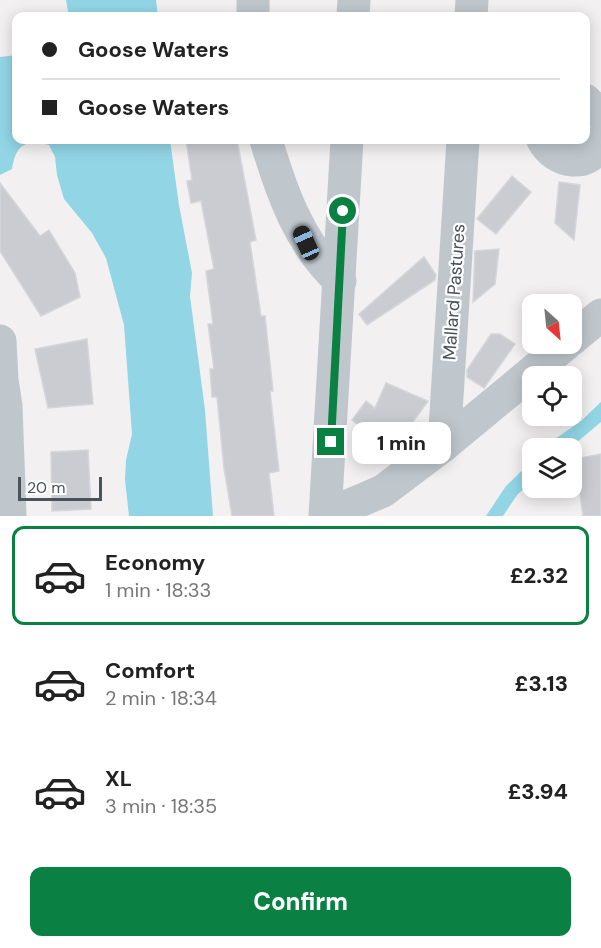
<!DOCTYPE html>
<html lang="en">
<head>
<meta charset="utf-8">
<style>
  :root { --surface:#fff; --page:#f6f6f6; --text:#222; --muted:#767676; --line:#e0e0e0; --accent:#0b8043 }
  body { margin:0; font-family:"DM Sans",sans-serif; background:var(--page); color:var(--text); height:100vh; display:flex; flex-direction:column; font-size:22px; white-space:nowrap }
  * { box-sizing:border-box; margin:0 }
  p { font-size:20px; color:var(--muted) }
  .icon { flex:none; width:33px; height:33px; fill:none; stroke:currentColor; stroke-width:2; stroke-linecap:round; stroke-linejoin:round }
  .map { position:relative; height:516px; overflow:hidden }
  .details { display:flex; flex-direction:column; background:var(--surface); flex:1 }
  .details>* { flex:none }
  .banner { position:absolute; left:12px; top:12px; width:578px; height:132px; border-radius:12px; box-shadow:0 3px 15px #0003; display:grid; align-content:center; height:132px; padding:0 30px; background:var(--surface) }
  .needle { width:39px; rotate:153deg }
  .fabs { position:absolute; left:522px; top:294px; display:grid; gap:12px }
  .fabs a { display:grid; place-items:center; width:60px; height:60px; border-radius:12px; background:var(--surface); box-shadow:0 3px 15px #0003; font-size:30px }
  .scale { position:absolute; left:18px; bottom:15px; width:84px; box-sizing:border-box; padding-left:6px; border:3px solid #49535c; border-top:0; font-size:16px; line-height:21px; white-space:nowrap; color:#49535c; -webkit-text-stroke:4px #fff; paint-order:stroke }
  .end { position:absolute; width:27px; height:27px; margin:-14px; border:8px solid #0b8043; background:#fff; box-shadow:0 0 0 3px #fff }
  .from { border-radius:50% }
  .bubble { position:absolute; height:42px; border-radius:12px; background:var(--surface); box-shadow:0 3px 15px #0003; font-size:20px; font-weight:800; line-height:42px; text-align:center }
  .car { position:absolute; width:18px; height:36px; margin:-18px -9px; border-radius:8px; box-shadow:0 0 4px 2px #0007; background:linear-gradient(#222 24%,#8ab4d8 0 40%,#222 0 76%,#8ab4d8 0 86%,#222 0) }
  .banner b { display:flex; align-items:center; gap:21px; height:57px; font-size:22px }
  .banner b+b { border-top:2px solid var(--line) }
  .banner i { width:15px; height:15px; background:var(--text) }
  ul { padding:10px 0 0; list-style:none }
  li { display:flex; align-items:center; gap:18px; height:99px; margin:0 12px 9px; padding:0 18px; border:3px solid transparent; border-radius:12px }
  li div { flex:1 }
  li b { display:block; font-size:22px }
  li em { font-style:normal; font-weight:800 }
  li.on { border-color:var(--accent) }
  li>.icon { width:54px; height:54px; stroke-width:1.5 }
  .action { display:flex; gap:12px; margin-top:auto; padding:12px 30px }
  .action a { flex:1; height:69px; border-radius:12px; background:var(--accent); color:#fff; font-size:24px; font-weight:800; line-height:69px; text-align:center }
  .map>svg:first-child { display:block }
  .water { fill:#92d6e6 }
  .building { fill:#caccd2; stroke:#d4d6db; stroke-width:1.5 }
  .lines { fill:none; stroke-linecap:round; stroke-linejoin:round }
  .minor { stroke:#bfc7cd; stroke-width:33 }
  .route { stroke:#0b8043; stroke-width:8 }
  .labels { text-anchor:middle; stroke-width:4.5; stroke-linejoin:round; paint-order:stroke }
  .street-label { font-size:18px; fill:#49535c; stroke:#fff }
</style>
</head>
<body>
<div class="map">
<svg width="601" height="516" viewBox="0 0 601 516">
  <rect width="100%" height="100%" fill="#f2f0f0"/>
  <g class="water">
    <path d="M66 0H156L158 16H69Z"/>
    <path d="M16 55V140H170L179 205 192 273 190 296 205 410 213 516H129L125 480 126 460 132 434 124 325 106 258 92 233 64 199 57 175 55 157 49 145C25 139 16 145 12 169L0 175V57Z"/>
    <path d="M601 402V422L570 448H545L552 441 581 421Z"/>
    <path d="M532 461V481L517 495 503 516H486L506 486Z"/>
  </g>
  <g class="building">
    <path d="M186 140H237L256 240 250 242 261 316H265L273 391H270L279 471 269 473 274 516H232L224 468 217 397H212L210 369H214L208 324H213L206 271 214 269 201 201 191 203 187 181 192 180Z"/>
    <path d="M512 176 531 192 496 234 477 219Z"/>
    <path d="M559 182 580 185 574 240 555 223Z"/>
    <path d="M0 183 40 236 49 230 75 273 80 297 41 316 0 251Z"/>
    <path d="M499 249 495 284 473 302 475 251Z"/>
    <path d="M424 257 436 275 435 280 367 325 359 314Z"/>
    <path d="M491 334H500L515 344 484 388 467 377V370Z"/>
    <path d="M87 339 93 404 48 408 35 349Z"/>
    <path d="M386 383 428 401 392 451 352 420 366 401 375 408Z"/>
    <path d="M88 450 91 509 52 511 51 452Z"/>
    <path d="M601 454V516H583L575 459Z"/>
  </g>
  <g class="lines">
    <g class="minor">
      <path d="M253 0V16"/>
      <path d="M353 16 354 0"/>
      <path d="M471 16 472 0"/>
      <path d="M585 100 601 115"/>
      <path d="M266 140C281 191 300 245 340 281"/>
      <path d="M543 140C555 163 590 170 601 141"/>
      <path d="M572 339 601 315"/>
      <path d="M0 341 2 380 6 406 10 516"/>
      <path d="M444 445 463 140"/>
      <path d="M326 510 348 506 383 491 444 445 566 344"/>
      <path d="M325 516 347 140"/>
    </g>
  </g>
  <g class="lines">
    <path class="route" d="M331 442 343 211"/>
  </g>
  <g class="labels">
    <g class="street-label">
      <text transform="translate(454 292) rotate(-86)" y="6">Mallard Pastures</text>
    </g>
  </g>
</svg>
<div class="fabs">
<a><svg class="needle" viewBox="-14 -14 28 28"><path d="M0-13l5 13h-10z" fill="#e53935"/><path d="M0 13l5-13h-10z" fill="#767676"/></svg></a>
<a><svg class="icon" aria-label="locate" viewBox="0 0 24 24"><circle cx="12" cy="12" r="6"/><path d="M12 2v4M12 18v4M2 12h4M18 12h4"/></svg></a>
<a><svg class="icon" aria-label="layers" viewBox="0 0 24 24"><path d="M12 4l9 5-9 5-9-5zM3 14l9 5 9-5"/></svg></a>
</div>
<div class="scale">20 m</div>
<i class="end from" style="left:343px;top:211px"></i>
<i class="end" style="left:331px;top:442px"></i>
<div class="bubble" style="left:352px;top:422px;width:99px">1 min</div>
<i class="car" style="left:306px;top:243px;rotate:336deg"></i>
<div class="banner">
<b><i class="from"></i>Goose Waters</b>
<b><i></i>Goose Waters</b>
</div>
</div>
<section class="details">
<ul>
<li class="on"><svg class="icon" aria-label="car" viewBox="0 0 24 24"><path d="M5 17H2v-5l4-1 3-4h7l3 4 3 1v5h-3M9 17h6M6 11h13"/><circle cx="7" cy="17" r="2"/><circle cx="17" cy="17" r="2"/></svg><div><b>Economy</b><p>1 min · 18:33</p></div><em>£2.32</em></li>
<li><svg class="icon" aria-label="car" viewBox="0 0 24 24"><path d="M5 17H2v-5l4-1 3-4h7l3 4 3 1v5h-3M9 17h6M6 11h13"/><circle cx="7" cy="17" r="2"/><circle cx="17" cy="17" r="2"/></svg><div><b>Comfort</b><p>2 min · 18:34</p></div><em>£3.13</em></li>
<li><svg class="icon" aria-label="car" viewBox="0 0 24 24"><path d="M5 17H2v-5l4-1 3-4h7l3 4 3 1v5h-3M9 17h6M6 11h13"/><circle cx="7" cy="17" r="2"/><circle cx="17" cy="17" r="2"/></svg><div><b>XL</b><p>3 min · 18:35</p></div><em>£3.94</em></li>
</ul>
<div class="action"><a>Confirm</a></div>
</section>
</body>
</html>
